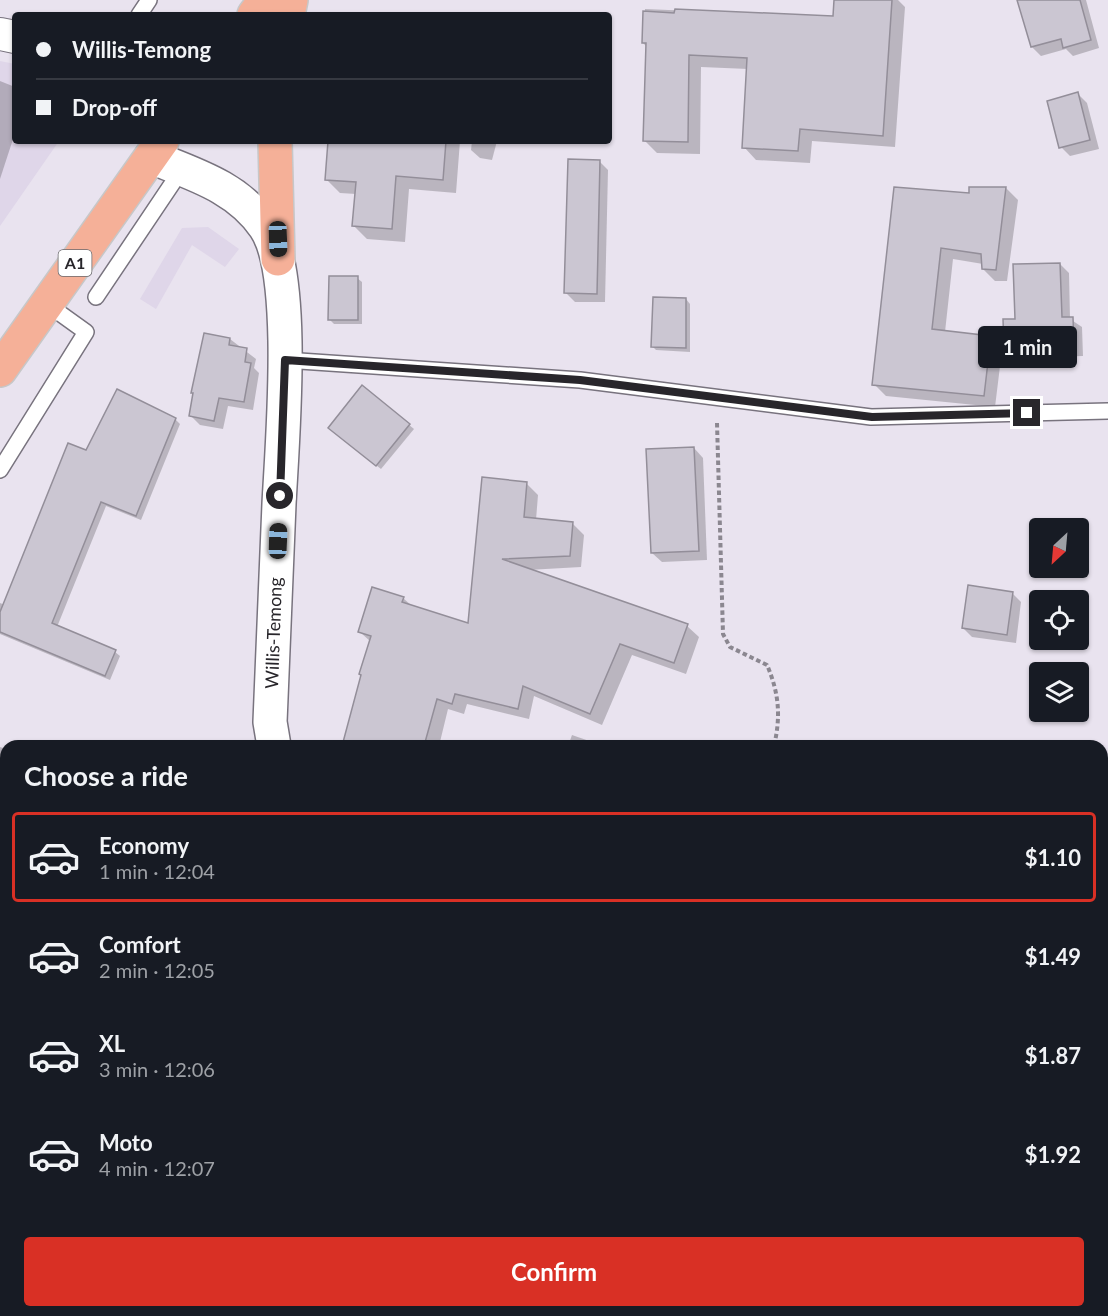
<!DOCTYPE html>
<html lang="en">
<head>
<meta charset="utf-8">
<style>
  :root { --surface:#171b24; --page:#242831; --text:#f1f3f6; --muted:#9ea1a6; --line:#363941; --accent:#d93025 }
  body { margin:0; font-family:Lato,sans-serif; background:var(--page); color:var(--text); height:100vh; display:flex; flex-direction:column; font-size:22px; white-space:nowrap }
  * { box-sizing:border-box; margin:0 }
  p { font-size:20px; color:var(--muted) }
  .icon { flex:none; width:33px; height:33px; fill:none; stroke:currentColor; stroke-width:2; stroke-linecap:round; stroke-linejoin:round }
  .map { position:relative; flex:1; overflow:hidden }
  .side { position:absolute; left:0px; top:740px; width:1108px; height:578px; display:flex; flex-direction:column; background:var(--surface); border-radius:18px 18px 0 0; box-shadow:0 2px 4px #0004 }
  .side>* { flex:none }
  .guide { position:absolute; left:12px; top:12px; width:600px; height:132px; border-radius:6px; box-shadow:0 2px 4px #0004; display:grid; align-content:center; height:132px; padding:0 24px; background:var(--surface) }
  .needle { width:39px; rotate:206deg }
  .fabs { position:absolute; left:1029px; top:518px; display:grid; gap:12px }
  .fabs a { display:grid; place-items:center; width:60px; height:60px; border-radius:6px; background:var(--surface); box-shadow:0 2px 4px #0004; font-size:30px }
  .end { position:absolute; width:27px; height:27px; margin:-14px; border:8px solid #28262b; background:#fff; box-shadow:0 0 0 3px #fff }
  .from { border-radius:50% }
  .bubble { position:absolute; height:42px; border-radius:6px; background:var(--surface); box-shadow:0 2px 4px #0004; font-size:20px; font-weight:700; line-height:42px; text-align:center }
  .car { position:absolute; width:18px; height:36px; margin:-18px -9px; border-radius:8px; box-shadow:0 0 4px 2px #0007; background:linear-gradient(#222 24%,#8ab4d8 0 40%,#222 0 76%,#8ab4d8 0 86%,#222 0) }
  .guide b { display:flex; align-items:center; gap:21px; height:57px; font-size:22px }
  .guide b+b { border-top:2px solid var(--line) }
  .guide i { width:15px; height:15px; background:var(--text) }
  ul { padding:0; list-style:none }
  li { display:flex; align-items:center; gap:18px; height:90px; margin:0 12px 9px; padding:0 12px; border:3px solid transparent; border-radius:6px }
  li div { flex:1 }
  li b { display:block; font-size:22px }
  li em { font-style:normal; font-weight:700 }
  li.on { border-color:var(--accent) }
  li>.icon { width:54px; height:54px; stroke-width:1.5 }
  h2 { padding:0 24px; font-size:27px; line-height:72px }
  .action { display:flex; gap:12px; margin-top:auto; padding:12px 24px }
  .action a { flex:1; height:69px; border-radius:6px; background:var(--accent); color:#fff; font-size:24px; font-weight:700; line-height:69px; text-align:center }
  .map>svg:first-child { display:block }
  .built { fill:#dfd6e9 }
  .green { fill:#acbf99 }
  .shadow { fill:#0003 }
  .building { fill:#cbc6d2; stroke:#938e99; stroke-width:1.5 }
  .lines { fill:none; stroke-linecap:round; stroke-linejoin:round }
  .lane-casing { stroke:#78737e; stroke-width:18 }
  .street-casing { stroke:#78737e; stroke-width:34 }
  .secondary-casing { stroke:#78737e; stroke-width:36 }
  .primary-casing { stroke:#c7c7c8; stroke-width:36 }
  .path { stroke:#8b8790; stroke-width:4; stroke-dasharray:4.5 3; stroke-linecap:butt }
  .lane { stroke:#fff; stroke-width:15 }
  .street { stroke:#fff; stroke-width:32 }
  .secondary { stroke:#fff; stroke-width:33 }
  .primary { stroke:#f5b098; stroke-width:33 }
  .route { stroke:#28262b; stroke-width:8 }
  .labels { text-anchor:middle; stroke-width:4.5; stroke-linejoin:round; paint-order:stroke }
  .shield { fill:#fff; stroke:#68676b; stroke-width:1.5 }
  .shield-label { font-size:16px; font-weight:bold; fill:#28262b }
  .street-label { font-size:18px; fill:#28262b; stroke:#fff }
</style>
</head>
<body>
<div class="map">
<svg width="1108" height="1316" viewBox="0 0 1108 1316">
  <rect width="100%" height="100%" fill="#e9e3ef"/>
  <g class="built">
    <path d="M0 61 15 64V141H59L0 226Z"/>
    <path d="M208 227 239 249 225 267 192 245 156 309 140 299 182 228Z"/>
  </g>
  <path class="green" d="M659 1311H1035L1034 1316H659Z"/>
  <g class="shadow">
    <path d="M836 0H898L905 7 895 147 812 141 810 163 756 160 744 147 748 69 701 67 700 154 657 153 645 141 647 47 643 43 645 9 835 17Z"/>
    <path d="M1019 0H1086L1099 48 1073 56 1066 49 1041 56 1032 47Z"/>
    <path d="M0 81 15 87V133L0 179Z"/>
    <path d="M1078 94 1087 103 1099 149 1070 156 1061 147Z"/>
    <path d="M330 141H460L456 193 409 189 405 242 367 239 353 225 356 194 340 193 326 179Z"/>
    <path d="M472 141H497L492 160 480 158 471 150Z"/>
    <path d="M599 161 608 170 605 302H575L566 293Z"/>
    <path d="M1006 188 1018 200 1007 281H995L983 269V264L953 259 945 332 990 338 1002 350 995 407 886 396 874 384 896 189 970 194Z"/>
    <path d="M1060 264 1069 273 1070 319 1082 327 1083 356 1015 358 1006 349 1016 320Z"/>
    <path d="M357 278 362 282V324H334L330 320Z"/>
    <path d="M686 299 690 304V352L656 350 652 346Z"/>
    <path d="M230 339 256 359 254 368 259 373 253 410 228 406 223 429 200 425 191 416Z"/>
    <path d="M363 387 414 429 381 469 334 432Z"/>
    <path d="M175 419 180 424 141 520 106 506 57 627 115 652 120 656 110 680 0 634V603L5 605 87 452Z"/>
    <path d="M694 448 703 458 707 560 662 562 652 553Z"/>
    <path d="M526 483 538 495 536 520 572 523 584 535 581 567 528 570 687 626 699 637 686 674 632 655 602 725 534 696 529 719 467 704 464 714 448 709 439 746H344L371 642 360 632 403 598 412 606 469 625Z"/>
    <path d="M1012 593 1021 602 1016 643 972 637 963 628Z"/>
    <path d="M572 735 598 744 600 746H568Z"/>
    <path d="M0 747 6 749V793L0 791Z"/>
    <path d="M1102 902 1108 903V951L1102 950Z"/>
    <path d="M93 1311 99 1316H69Z"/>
    <path d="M138 1311H335L336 1316H139Z"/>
  </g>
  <g class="building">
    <path d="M834 0H892L883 136 800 129 798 151 742 148 747 58 689 55 688 142 643 141 646 43H642L643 11 674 13 675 9 833 16Z"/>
    <path d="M1017 0H1080L1091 40 1063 48 1061 39 1031 47Z"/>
    <path d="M1078 92 1090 140 1059 148 1047 101Z"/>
    <path d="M328 141H446L443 180 396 176 392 229 352 226 356 182 325 180Z"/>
    <path d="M568 159 600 160 597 294 564 293Z"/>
    <path d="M894 187 969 193V187H1006L996 270 982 269 981 254 941 248 932 329 991 336 984 396 872 385Z"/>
    <path d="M1060 263 1062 317H1073L1074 348 1004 349 1003 319H1015L1013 264Z"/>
    <path d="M329 276H358V320H328Z"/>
    <path d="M653 297 686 298V348L651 347Z"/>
    <path d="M204 333 230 338 229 345 247 348 245 362 251 363 244 402 219 398 214 421 189 416 193 393H191Z"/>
    <path d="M362 385 410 424 376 466 328 428Z"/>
    <path d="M117 389 176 418 136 516 101 502 52 623 116 650 105 676 0 632V612L68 443 86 450Z"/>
    <path d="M694 447 699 551 651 553 646 449Z"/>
    <path d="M482 477 527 482 524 517 573 522 570 556 502 559 688 624 674 663 620 644 590 714 523 686 518 709 455 694 452 704 437 699 424 746H342L361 675 359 674 371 636 358 632 372 587 404 597 402 602 468 623Z"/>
    <path d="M968 585 1013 592 1007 635 962 628Z"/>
  </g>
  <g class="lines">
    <defs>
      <g id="lane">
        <path d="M139 15 149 0"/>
        <path d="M96 297 182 169"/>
        <path d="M285 360 580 380 871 417 1108 411"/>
        <path d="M0 470 86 332 47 304"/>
      </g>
      <g id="street">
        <path d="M0 34 15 37"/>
        <path d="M371 1311 372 1316"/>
        <path d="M1087 1316V1311"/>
      </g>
      <g id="secondary">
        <path d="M151 157C193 174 238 187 265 227 297 273 282 444 279 504 276 577 273 649 270 722L274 746"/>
        <path d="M1102 1036 1108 1038"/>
      </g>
      <g id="primary">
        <path d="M254 15 265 0"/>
        <path d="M288 15 291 0"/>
        <path d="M275 141 278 259"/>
        <path d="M0 370 162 141"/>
      </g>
    </defs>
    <use href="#lane" class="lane-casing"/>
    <use href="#street" class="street-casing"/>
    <use href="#secondary" class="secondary-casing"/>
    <use href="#primary" class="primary-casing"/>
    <g class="path">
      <path d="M717 423 723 634 730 647 767 665C779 693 781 716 774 746"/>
      <path d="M0 1036 6 1038"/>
    </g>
    <use href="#lane" class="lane"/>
    <use href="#street" class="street"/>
    <use href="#secondary" class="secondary"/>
    <use href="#primary" class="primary"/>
  </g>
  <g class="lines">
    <path class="route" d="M280 496 285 360 580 380 872 417 1027 413"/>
  </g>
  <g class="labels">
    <rect class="shield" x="58.5" y="250" width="33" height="26" rx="4.5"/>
    <g class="shield-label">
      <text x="75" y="269">A1</text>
    </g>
    <g class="street-label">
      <text transform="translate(274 633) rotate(-88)" y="6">Willis-Temong</text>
    </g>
  </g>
</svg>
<div class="fabs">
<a><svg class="needle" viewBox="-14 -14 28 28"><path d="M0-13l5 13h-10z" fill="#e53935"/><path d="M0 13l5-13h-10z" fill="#9ea1a6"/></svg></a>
<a><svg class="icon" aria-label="locate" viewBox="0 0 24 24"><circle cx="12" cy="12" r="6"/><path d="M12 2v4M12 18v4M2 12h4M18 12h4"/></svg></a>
<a><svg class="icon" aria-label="layers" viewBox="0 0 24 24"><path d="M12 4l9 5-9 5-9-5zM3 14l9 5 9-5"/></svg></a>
</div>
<i class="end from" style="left:280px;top:496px"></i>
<i class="end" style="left:1027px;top:413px"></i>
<div class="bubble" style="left:978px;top:326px;width:99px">1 min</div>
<i class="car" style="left:278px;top:239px;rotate:178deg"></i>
<i class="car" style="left:278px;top:541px;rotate:2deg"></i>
<div class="guide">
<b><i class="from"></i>Willis-Temong</b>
<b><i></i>Drop-off</b>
</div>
<section class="side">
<h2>Choose a ride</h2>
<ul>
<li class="on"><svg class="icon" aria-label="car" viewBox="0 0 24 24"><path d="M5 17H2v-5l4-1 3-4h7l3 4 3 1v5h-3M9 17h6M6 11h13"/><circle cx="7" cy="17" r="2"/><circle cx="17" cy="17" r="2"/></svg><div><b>Economy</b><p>1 min · 12:04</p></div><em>$1.10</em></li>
<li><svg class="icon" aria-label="car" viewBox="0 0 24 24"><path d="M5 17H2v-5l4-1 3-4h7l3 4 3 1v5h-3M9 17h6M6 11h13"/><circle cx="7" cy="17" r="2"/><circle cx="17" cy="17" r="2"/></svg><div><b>Comfort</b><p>2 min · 12:05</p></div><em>$1.49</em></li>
<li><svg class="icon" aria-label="car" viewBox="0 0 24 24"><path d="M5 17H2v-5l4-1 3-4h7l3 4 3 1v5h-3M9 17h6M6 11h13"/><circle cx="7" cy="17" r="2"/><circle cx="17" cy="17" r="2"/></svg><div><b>XL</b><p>3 min · 12:06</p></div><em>$1.87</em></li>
<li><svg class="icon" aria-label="car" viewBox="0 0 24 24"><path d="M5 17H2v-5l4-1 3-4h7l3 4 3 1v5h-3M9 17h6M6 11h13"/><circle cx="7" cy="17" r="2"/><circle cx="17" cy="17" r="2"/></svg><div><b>Moto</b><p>4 min · 12:07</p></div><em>$1.92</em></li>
</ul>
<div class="action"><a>Confirm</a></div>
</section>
</div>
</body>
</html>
